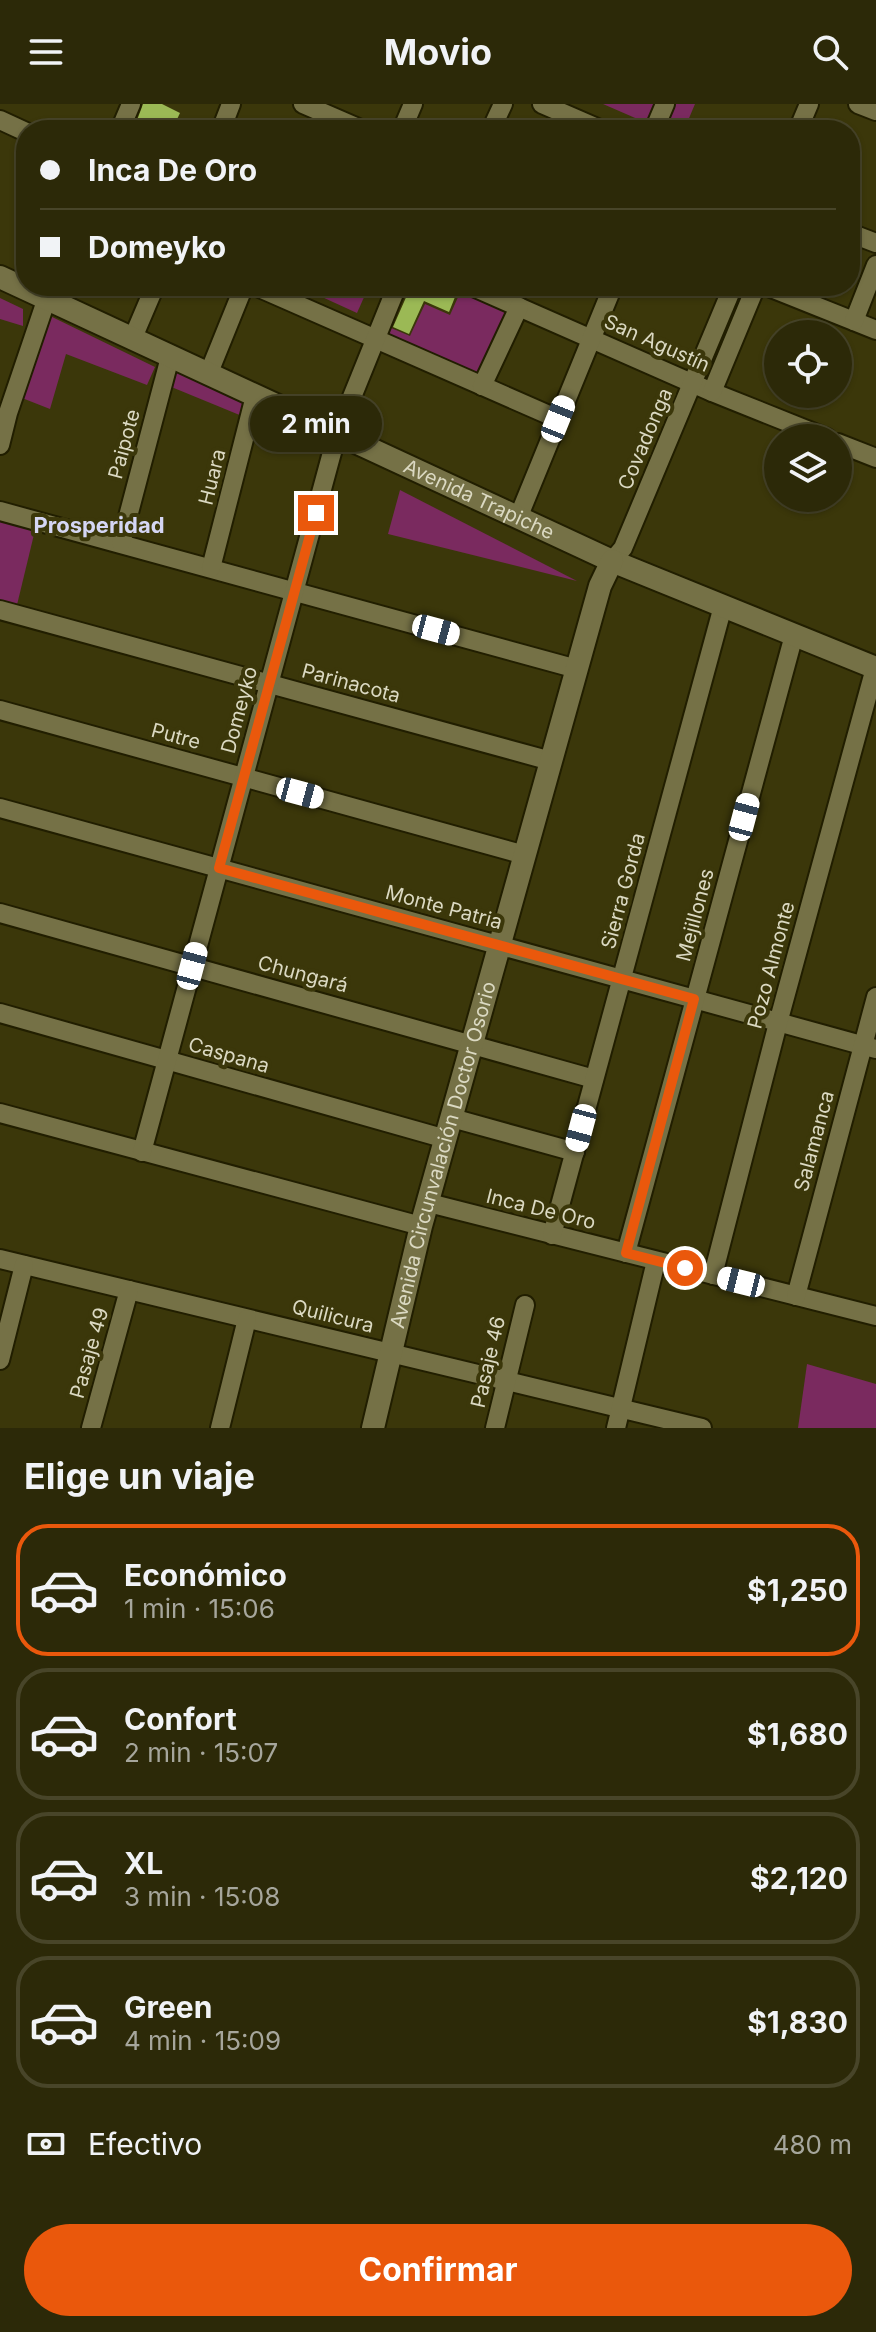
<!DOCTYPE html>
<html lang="es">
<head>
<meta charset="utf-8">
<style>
  :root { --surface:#2c2908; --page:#343112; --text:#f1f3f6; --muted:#a6a69c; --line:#484529; --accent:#ea580c }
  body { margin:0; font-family:Inter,sans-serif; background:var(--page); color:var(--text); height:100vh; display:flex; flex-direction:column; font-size:30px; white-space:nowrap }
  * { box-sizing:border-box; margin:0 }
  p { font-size:26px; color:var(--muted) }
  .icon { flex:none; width:44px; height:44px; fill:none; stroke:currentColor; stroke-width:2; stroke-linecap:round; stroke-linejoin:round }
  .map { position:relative; height:1324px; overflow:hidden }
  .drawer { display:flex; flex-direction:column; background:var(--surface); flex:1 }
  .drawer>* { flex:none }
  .guide { position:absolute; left:16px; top:16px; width:844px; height:176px; border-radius:32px; box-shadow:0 2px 6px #0004,0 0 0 2px var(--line); display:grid; align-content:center; height:176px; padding:0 24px; background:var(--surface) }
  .buttons { position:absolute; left:764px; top:216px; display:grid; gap:16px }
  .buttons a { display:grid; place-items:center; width:88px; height:88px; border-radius:50%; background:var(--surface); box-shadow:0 2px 6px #0004,0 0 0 2px var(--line); font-size:40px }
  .end { position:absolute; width:36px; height:36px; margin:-18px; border:10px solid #ea580c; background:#fff; box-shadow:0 0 0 4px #fff }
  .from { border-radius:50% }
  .bubble { position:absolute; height:56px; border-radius:28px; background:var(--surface); box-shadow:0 2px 6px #0004,0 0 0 2px var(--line); font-size:26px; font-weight:700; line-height:56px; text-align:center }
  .car { position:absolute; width:24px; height:48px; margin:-24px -12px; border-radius:10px; box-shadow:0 0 6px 2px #0007; background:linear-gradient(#fff 24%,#345 0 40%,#fff 0 76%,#345 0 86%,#fff 0) }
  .guide b { display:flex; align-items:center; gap:28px; height:76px; font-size:30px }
  .guide b+b { border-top:2px solid var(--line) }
  .guide i { width:20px; height:20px; background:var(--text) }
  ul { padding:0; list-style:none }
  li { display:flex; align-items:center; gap:24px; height:132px; margin:0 16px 12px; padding:0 8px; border:4px solid var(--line); border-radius:32px }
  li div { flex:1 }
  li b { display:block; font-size:30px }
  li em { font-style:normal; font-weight:700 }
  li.on { border-color:var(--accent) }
  li>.icon { width:72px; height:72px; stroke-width:1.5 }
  h2 { padding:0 24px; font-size:36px; line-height:96px }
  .pay { display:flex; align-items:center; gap:20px; height:88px; padding:0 24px; font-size:30px }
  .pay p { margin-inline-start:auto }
  .primary-button { display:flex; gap:16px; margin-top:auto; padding:16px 24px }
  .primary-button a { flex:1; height:92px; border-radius:48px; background:var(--accent); color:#fff; font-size:32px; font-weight:700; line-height:92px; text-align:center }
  header { display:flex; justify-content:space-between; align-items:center; height:104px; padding:0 24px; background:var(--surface); font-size:36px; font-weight:700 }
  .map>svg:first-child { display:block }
  .green { fill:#7a2a5f }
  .building { fill:#9bb955 }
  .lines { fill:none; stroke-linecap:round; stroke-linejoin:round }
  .minor-casing { stroke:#211e00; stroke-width:22 }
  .tertiary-casing { stroke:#211e00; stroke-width:26 }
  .minor { stroke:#757146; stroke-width:18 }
  .tertiary { stroke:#757146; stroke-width:22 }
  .route { stroke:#ea580c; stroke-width:10 }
  .labels { text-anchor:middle; stroke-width:8; stroke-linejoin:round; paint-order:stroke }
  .street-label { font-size:20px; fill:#dbd9c2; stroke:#3b370a }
  .neighbourhood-label { font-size:22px; font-weight:bold; fill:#d5d6f4; stroke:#3b370a }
</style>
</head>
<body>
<header><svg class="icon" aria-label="menu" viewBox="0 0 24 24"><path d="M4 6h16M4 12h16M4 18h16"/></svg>Movio<svg class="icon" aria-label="search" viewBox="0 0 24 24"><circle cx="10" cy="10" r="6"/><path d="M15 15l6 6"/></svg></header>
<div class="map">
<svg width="876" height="1324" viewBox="0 0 876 1324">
  <rect width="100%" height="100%" fill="#3b370a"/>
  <g class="green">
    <path d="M603 0H658L649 20Z"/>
    <path d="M675 0H695L684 26 664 23Z"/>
    <path d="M298 182H369L357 209Z"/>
    <path d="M463 182 517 204 481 280 377 235 384 221 410 232 425 200 450 211Z"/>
    <path d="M0 194 23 205V222L0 215Z"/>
    <path d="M48 211 155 263 147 281 66 250 50 305 22 294Z"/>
    <path d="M173 265 246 298 242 312 169 282Z"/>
    <path d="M259 304 320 330 315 342 253 319Z"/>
    <path d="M400 386 577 477 388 430Z"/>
    <path d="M0 407 37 418 16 505 0 500Z"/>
    <path d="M807 1260 876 1280V1324H798Z"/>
  </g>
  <g class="building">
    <path d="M143 0H162L180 9 172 26H152L136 19Z"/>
    <path d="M411 182H443L457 188 449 208 424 197 409 230 393 223Z"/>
  </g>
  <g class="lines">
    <defs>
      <g id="minor">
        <path d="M303 0 363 26"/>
        <path d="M542 0 602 26"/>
        <path d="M858 0 876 7"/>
        <path d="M0 16 26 28"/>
        <path d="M120 26 131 0"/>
        <path d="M221 26 231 0"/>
        <path d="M402 26 413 0"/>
        <path d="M491 26 503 0"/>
        <path d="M654 26 665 0"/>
        <path d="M798 26 809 0"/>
        <path d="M850 129 876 139"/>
        <path d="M255 182 558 315"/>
        <path d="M471 182 712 288 827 334"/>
        <path d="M766 182 876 226"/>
        <path d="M854 217 876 161"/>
        <path d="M132 236 155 182"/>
        <path d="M208 271 244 182"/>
        <path d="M482 282 519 203"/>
        <path d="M712 288 756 182"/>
        <path d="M838 339 876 354"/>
        <path d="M0 341 8 309 51 182"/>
        <path d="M0 407 577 565"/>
        <path d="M518 414 613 182"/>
        <path d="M121 439 170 253"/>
        <path d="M612 457 623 444 733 182"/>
        <path d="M211 464 255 292"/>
        <path d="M0 506 551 657"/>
        <path d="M0 606 525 751"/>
        <path d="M0 704 876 945"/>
        <path d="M0 809 594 975"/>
        <path d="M0 909 446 1035"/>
        <path d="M0 1009 421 1122"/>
        <path d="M452 1014 575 1048"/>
        <path d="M142 1048 337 330 397 182"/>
        <path d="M429 1099 876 1212"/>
        <path d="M552 1131 723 502"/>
        <path d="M626 1149 794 531"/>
        <path d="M0 1155 702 1324"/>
        <path d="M713 1171 778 919 875 564"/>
        <path d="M796 1192 876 893"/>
        <path d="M0 1256 24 1161"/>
        <path d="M91 1324 129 1186"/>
        <path d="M220 1324 247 1215"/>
        <path d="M495 1324 525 1201"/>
        <path d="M616 1324 656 1157"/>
      </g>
      <g id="tertiary">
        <path id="s1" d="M0 173 612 457 876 564"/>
        <path id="s2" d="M373 1324 421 1122 600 482 612 457"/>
      </g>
    </defs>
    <use href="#minor" class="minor-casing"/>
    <use href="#tertiary" class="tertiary-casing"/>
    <use href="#minor" class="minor"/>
    <use href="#tertiary" class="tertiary"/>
  </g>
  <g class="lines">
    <path class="route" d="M316 409 219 764 694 895 626 1149 685 1164"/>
  </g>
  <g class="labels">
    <g class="street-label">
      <text transform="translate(657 239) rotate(24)" y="7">San Agustín</text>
      <text transform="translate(645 335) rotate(-67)" y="7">Covadonga</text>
      <text transform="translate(124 340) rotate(-75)" y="7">Paipote</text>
      <text transform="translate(212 373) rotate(-76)" y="7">Huara</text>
      <text dy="7" stroke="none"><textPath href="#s1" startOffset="528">Avenida Trapiche</textPath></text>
      <text transform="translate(351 579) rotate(15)" y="7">Parinacota</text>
      <text transform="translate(239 606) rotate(-75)" y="7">Domeyko</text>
      <text transform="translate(176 632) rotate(15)" y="7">Putre</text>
      <text transform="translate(623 787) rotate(-75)" y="7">Sierra Gorda</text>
      <text transform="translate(444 803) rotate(15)" y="7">Monte Patria</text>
      <text transform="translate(695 811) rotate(-75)" y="7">Mejillones</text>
      <text transform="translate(771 861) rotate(-75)" y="7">Pozo Almonte</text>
      <text transform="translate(303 870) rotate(15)" y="7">Chungará</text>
      <text transform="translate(229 951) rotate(16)" y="7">Caspana</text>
      <text transform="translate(814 1037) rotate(-75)" y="7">Salamanca</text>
      <text dy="7" stroke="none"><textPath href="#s2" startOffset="282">Avenida Circunvalación Doctor Osorio</textPath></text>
      <text transform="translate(541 1105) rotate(14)" y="7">Inca De Oro</text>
      <text transform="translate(333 1212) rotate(14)" y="7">Quilicura</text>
      <text transform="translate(89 1249) rotate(-74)" y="7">Pasaje 49</text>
      <text transform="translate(488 1258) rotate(-77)" y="7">Pasaje 46</text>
    </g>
    <g class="neighbourhood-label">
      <text x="99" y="429">Prosperidad</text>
    </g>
  </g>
</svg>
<div class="buttons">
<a><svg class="icon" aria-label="locate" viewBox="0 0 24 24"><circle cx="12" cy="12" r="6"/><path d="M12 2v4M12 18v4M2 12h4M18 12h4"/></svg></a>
<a><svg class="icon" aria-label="layers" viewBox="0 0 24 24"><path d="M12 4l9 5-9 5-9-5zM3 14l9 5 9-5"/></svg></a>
</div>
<i class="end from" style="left:685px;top:1164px"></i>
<i class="end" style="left:316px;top:409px"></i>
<div class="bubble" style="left:250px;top:292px;width:132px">2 min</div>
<i class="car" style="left:558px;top:315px;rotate:22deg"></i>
<i class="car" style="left:436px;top:526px;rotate:105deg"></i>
<i class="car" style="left:300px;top:689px;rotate:105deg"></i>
<i class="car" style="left:744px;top:713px;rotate:15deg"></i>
<i class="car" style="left:192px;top:862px;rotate:15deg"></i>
<i class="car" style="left:581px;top:1024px;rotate:195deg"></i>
<i class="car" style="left:741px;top:1178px;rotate:284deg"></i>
<div class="guide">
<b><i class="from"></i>Inca De Oro</b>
<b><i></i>Domeyko</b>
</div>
</div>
<section class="drawer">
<h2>Elige un viaje</h2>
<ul>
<li class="on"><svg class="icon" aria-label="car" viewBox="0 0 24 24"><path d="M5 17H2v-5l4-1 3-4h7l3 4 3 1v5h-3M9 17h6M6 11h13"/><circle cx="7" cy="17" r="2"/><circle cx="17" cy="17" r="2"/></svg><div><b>Económico</b><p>1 min · 15:06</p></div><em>$1,250</em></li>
<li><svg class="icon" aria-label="car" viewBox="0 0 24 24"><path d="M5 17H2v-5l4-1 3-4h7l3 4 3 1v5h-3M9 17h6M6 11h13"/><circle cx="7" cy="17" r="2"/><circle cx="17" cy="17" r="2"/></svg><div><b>Confort</b><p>2 min · 15:07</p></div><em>$1,680</em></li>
<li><svg class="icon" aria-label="car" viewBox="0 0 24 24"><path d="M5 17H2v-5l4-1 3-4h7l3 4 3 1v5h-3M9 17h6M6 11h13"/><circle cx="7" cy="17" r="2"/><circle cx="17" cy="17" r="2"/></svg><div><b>XL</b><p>3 min · 15:08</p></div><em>$2,120</em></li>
<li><svg class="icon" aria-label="car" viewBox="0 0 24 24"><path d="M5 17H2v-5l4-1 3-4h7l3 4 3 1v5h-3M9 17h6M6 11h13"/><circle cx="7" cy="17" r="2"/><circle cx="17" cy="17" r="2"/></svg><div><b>Green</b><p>4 min · 15:09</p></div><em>$1,830</em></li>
</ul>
<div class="pay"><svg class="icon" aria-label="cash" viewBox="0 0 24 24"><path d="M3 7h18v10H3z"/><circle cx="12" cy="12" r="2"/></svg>Efectivo<p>480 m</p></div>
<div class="primary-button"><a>Confirmar</a></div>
</section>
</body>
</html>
